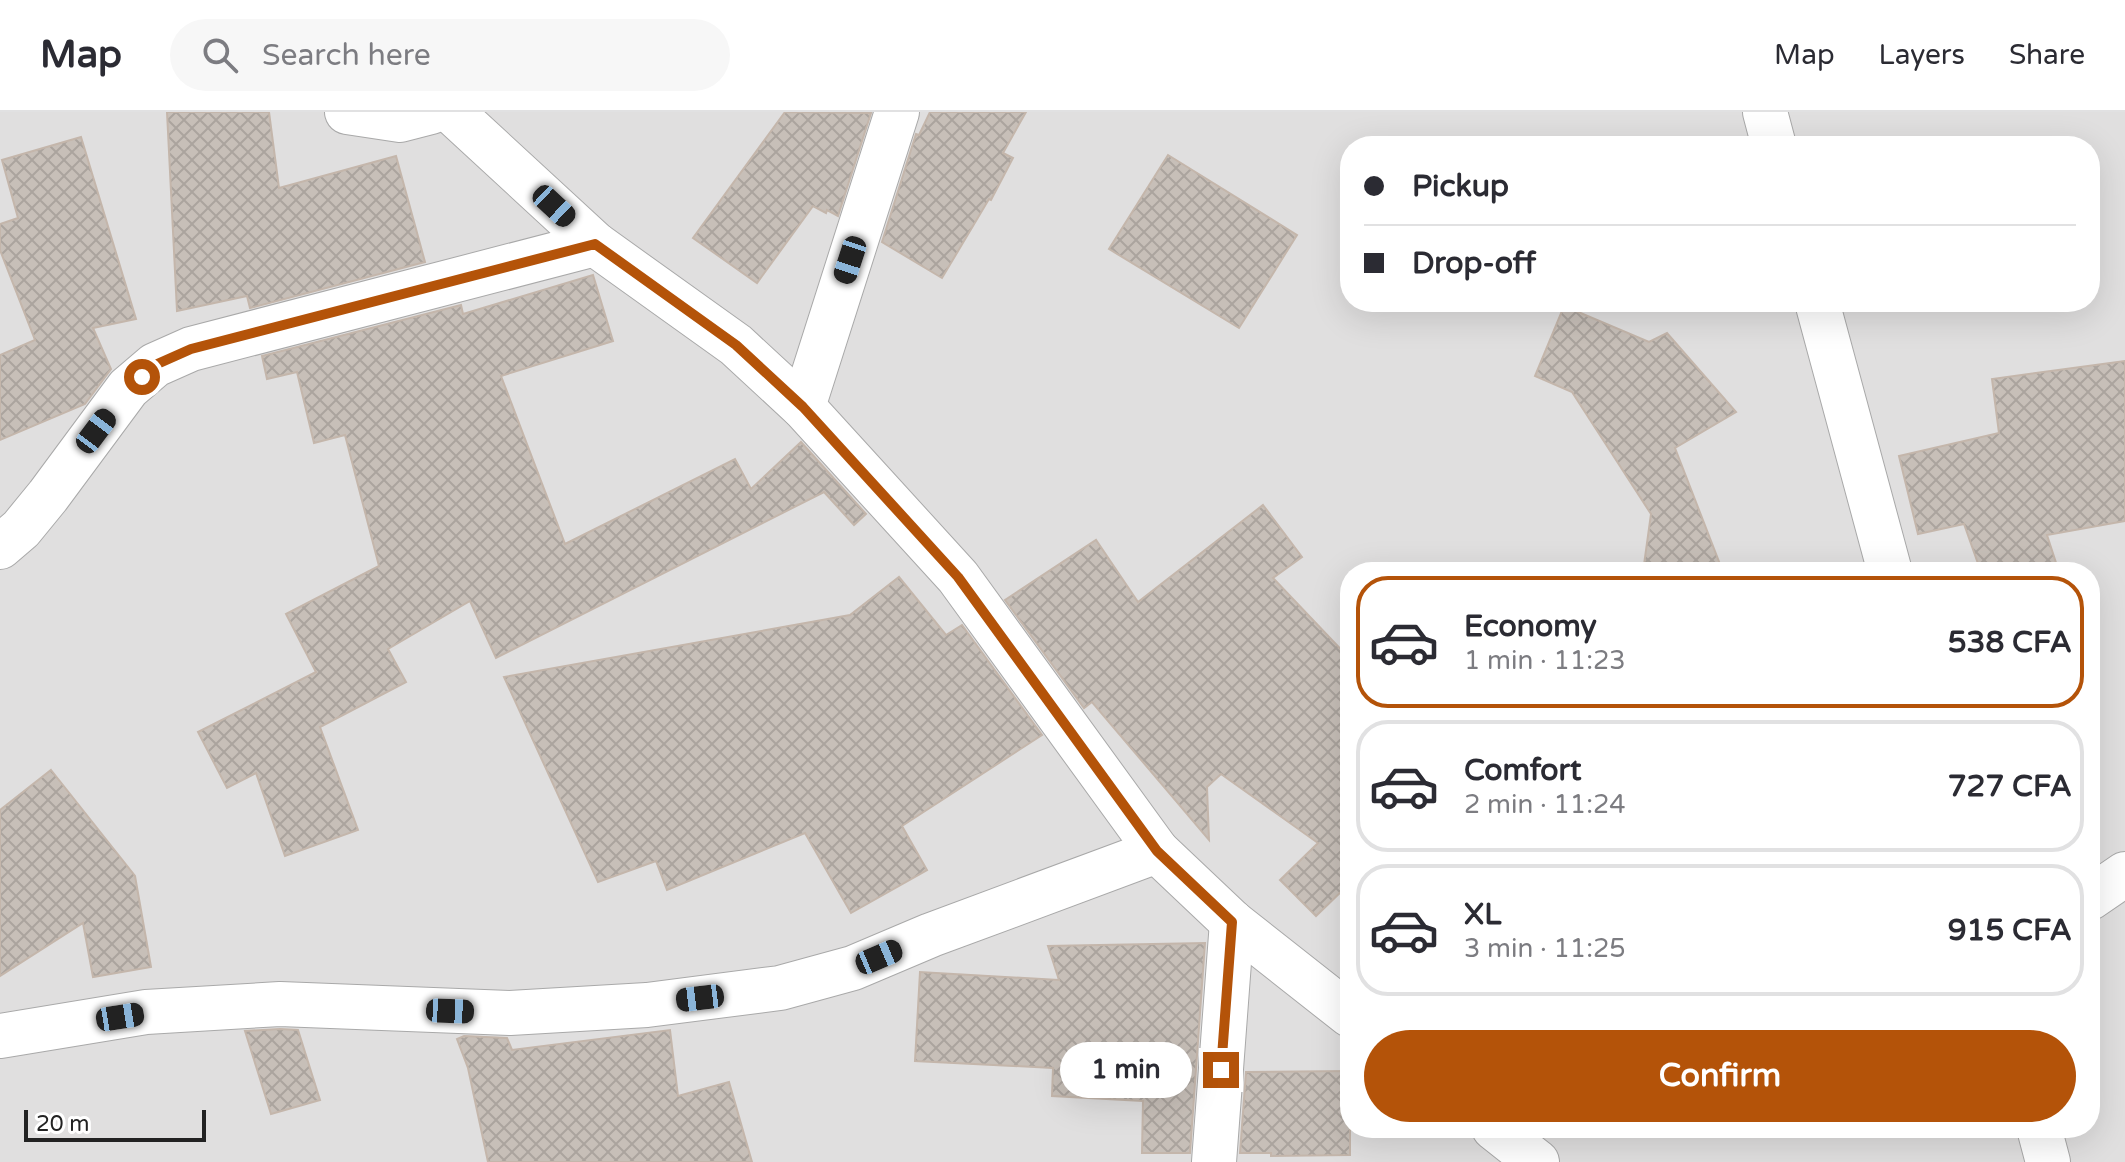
<!DOCTYPE html>
<html lang="en">
<head>
<meta charset="utf-8">
<style>
  :root { --surface:#fff; --page:#f7f7f7; --text:#2b2b33; --muted:#7c7c81; --line:#e1e1e2; --accent:#b45309 }
  body { margin:0; font-family:"Varela Round",sans-serif; background:var(--page); color:var(--text); height:100vh; display:flex; flex-direction:column; font-size:30px; white-space:nowrap }
  * { box-sizing:border-box; margin:0 }
  p { font-size:26px; color:var(--muted) }
  .icon { flex:none; width:44px; height:44px; fill:none; stroke:currentColor; stroke-width:2; stroke-linecap:round; stroke-linejoin:round }
  .map { position:relative; flex:1; overflow:hidden }
  .sheet { position:absolute; left:1340px; top:450px; width:760px; height:576px; display:flex; flex-direction:column; background:var(--surface); border-radius:32px; box-shadow:0 8px 32px #0002 }
  .sheet>* { flex:none }
  .guide { position:absolute; left:1340px; top:24px; width:760px; height:176px; border-radius:32px; box-shadow:0 8px 32px #0002; display:grid; align-content:center; height:176px; padding:0 24px; background:var(--surface) }
  .scale { position:absolute; left:24px; bottom:20px; width:182px; box-sizing:border-box; padding-left:8px; border:4px solid #222; border-top:0; font-size:22px; line-height:28px; white-space:nowrap; color:#222; -webkit-text-stroke:6px #fff; paint-order:stroke }
  .end { position:absolute; width:36px; height:36px; margin:-18px; border:10px solid #b45309; background:#fff; box-shadow:0 0 0 4px #fff }
  .from { border-radius:50% }
  .bubble { position:absolute; height:56px; border-radius:28px; background:var(--surface); box-shadow:0 8px 32px #0002; font-size:26px; font-weight:700; line-height:56px; text-align:center }
  .car { position:absolute; width:24px; height:48px; margin:-24px -12px; border-radius:10px; box-shadow:0 0 6px 2px #0007; background:linear-gradient(#222 24%,#8ab4d8 0 40%,#222 0 76%,#8ab4d8 0 86%,#222 0) }
  .guide b { display:flex; align-items:center; gap:28px; height:76px; font-size:30px }
  .guide b+b { border-top:2px solid var(--line) }
  .guide i { width:20px; height:20px; background:var(--text) }
  ul { padding:14px 0 0; list-style:none }
  li { display:flex; align-items:center; gap:24px; height:132px; margin:0 16px 12px; padding:0 8px; border:4px solid var(--line); border-radius:32px }
  li div { flex:1 }
  li b { display:block; font-size:30px }
  li em { font-style:normal; font-weight:700 }
  li.on { border-color:var(--accent) }
  li>.icon { width:72px; height:72px; stroke-width:1.5 }
  .primary-button { display:flex; gap:16px; margin-top:auto; padding:16px 24px }
  .primary-button a { flex:1; height:92px; border-radius:48px; background:var(--accent); color:#fff; font-size:32px; font-weight:700; line-height:92px; text-align:center }
  header { display:flex; align-items:center; gap:48px; box-sizing:border-box; height:112px; padding:0 40px; background:var(--surface); border-bottom:2px solid var(--line) }
  header strong { font-size:38px }
  nav { display:flex; gap:44px; margin-inline-start:auto; font-size:28px }
  .search { width:560px; height:72px; background:var(--page); display:flex; align-items:center; gap:20px; box-sizing:border-box; padding:0 28px; border-radius:44px; color:var(--muted); font-size:30px }
  .map>svg:first-child { display:block }
  .residential { fill:#e0dfdf; fill-rule:evenodd }
  .building { fill:url(#building-cross-hatch); stroke:#c4b6ab; stroke-width:2 }
  .lines { fill:none; stroke-linecap:round; stroke-linejoin:round }
  .minor-casing { stroke:#a9a9a9; stroke-width:46 }
  .minor { stroke:#fff; stroke-width:44 }
  .route { stroke:#b45309; stroke-width:10 }
</style>
</head>
<body>
<header>
<strong>Map</strong>
<div class="search"><svg class="icon" aria-label="search" viewBox="0 0 24 24"><circle cx="10" cy="10" r="6"/><path d="M15 15l6 6"/></svg>Search here</div>
<nav><a>Map</a><a>Layers</a><a>Share</a></nav>
</header>
<div class="map">
<svg width="2125" height="1050" viewBox="0 0 2125 1050">
  <defs>
    <pattern id="building-cross-hatch" width="8" height="8" patternUnits="userSpaceOnUse" patternTransform="scale(2)"><rect width="8" height="8" fill="#c7bfb8"/><path d="M0 0l8 8M0 8l8-8" fill="none" stroke="#aba49e"/></pattern>
  </defs>
  <rect width="100%" height="100%" fill="#f2efe9"/>
  <path class="residential" d="M0 0H2125V1050H0ZM1350 34H2090V190H1350ZM1350 460H2090V1016H1350Z"/>
  <g class="building">
    <path d="M167 0H269L279 76 396 44 425 150 250 196 247 184 177 199Z"/>
    <path d="M785 0 871 1 838 104 827 98 826 101 813 94 757 171 693 126Z"/>
    <path d="M930 0H1026L1003 41 1013 46 991 88 989 87 942 166 882 130 916 22 919 23Z"/>
    <path d="M81 25 136 207 93 216 111 257 85 292 0 328V243L35 228 0 138V112L18 106 2 48Z"/>
    <path d="M1168 43 1297 123 1239 216 1109 137Z"/>
    <path d="M593 163 613 229 501 264 565 432 735 347 751 377 801 330 866 402 854 413 824 380 496 546 470 489 388 537 406 570 320 615 358 718 285 744 256 661 227 676 198 620 316 560 286 502 379 454 345 323 314 331 297 260 267 267 262 244 461 193 463 202Z"/>
    <path d="M1564 194 1649 230 1667 221 1736 300 1675 336 1723 460H1643L1651 402 1572 280 1535 264Z"/>
    <path d="M2125 249V409L2047 423 2059 460H1981L1964 412 1918 422 1899 344 1999 321 1992 267Z"/>
    <path d="M1263 393 1302 445 1273 466 1350 547V771L1316 804 1280 768 1318 731 1221 662 1207 675 1209 728 1092 590 1084 596 1005 488 1096 428 1138 490Z"/>
    <path d="M899 465 946 523 962 513 1042 623 902 714 927 758 851 801 805 721 667 778 656 749 598 770 504 565 850 503Z"/>
    <path d="M51 658 135 764 151 855 93 865 83 811 0 864V698Z"/>
    <path d="M1205 831 1190 1041H1142L1143 989 1052 984 1053 956 915 949 920 860 1059 868 1048 834Z"/>
    <path d="M280 917 298 918 320 988 271 1002 245 919Z"/>
    <path d="M670 918 678 984 729 970 752 1050H488L468 956 457 927 464 924 507 926 512 938Z"/>
    <path d="M1350 959V1043L1271 1044V1041H1240L1246 960Z"/>
  </g>
  <g class="lines">
    <defs>
      <g id="minor">
        <path d="M347 0 400 8 431 0"/>
        <path d="M452 0 595 132 736 233 803 295 958 465 1157 739 1232 810 1350 903"/>
        <path d="M1765 0 1774 34"/>
        <path d="M1817 190 1890 460"/>
        <path d="M803 295 897 0"/>
        <path d="M0 435 21 417 48 384 128 276 155 253 191 237 595 132"/>
        <path d="M2090 786 2125 762"/>
        <path d="M0 924 146 900 280 892 510 901 647 893 780 876 853 856 931 823 1157 739"/>
        <path d="M1494 1016 1537 1050"/>
        <path d="M2039 1016 2048 1050"/>
        <path d="M1214 1050 1232 810"/>
      </g>
    </defs>
    <use href="#minor" class="minor-casing"/>
    <use href="#minor" class="minor"/>
  </g>
  <g class="lines">
    <path class="route" d="M142 265 155 253 191 237 595 132 736 233 803 295 958 465 1157 739 1232 810 1221 958"/>
  </g>
</svg>
<div class="scale">20 m</div>
<i class="end from" style="left:142px;top:265px"></i>
<i class="end" style="left:1221px;top:958px"></i>
<div class="bubble" style="left:1060px;top:930px;width:132px">1 min</div>
<i class="car" style="left:554px;top:94px;rotate:133deg"></i>
<i class="car" style="left:850px;top:148px;rotate:198deg"></i>
<i class="car" style="left:96px;top:319px;rotate:37deg"></i>
<i class="car" style="left:879px;top:845px;rotate:67deg"></i>
<i class="car" style="left:700px;top:886px;rotate:263deg"></i>
<i class="car" style="left:450px;top:899px;rotate:92deg"></i>
<i class="car" style="left:120px;top:905px;rotate:81deg"></i>
<div class="guide">
<b><i class="from"></i>Pickup</b>
<b><i></i>Drop-off</b>
</div>
<section class="sheet">
<ul>
<li class="on"><svg class="icon" aria-label="car" viewBox="0 0 24 24"><path d="M5 17H2v-5l4-1 3-4h7l3 4 3 1v5h-3M9 17h6M6 11h13"/><circle cx="7" cy="17" r="2"/><circle cx="17" cy="17" r="2"/></svg><div><b>Economy</b><p>1 min · 11:23</p></div><em>538 CFA</em></li>
<li><svg class="icon" aria-label="car" viewBox="0 0 24 24"><path d="M5 17H2v-5l4-1 3-4h7l3 4 3 1v5h-3M9 17h6M6 11h13"/><circle cx="7" cy="17" r="2"/><circle cx="17" cy="17" r="2"/></svg><div><b>Comfort</b><p>2 min · 11:24</p></div><em>727 CFA</em></li>
<li><svg class="icon" aria-label="car" viewBox="0 0 24 24"><path d="M5 17H2v-5l4-1 3-4h7l3 4 3 1v5h-3M9 17h6M6 11h13"/><circle cx="7" cy="17" r="2"/><circle cx="17" cy="17" r="2"/></svg><div><b>XL</b><p>3 min · 11:25</p></div><em>915 CFA</em></li>
</ul>
<div class="primary-button"><a>Confirm</a></div>
</section>
</div>
</body>
</html>
